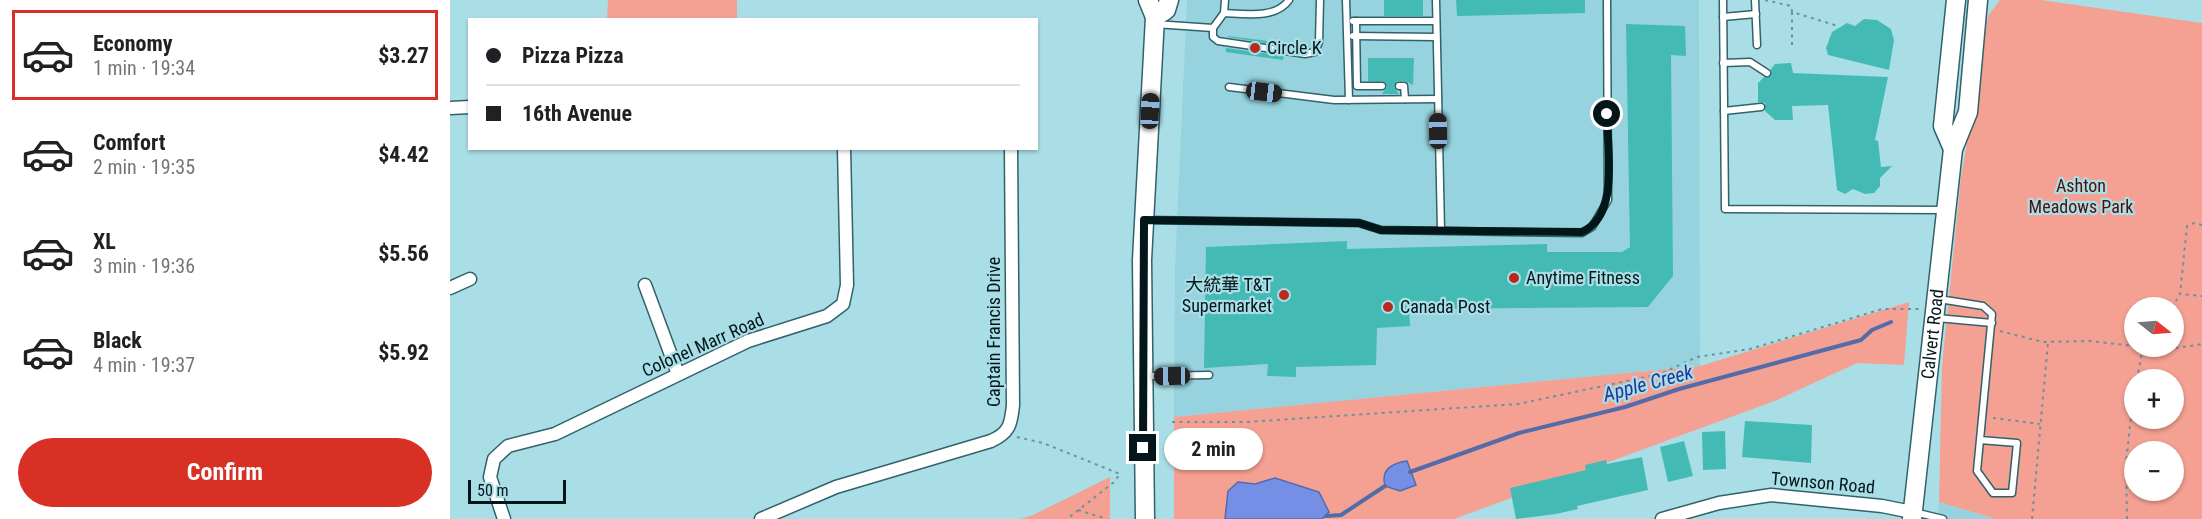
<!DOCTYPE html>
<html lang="en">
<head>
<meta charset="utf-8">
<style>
  :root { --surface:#fff; --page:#f6f6f6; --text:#202124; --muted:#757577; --line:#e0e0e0; --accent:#d93025 }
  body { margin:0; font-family:"Roboto Condensed","Noto Sans SC",sans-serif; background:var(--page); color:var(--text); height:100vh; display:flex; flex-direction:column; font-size:22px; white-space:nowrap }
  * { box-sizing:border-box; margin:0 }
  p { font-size:20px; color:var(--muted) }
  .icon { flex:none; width:33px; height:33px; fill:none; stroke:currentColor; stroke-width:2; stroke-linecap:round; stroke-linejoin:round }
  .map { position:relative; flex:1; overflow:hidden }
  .panel { display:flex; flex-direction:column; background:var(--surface); width:450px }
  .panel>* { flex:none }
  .hud { position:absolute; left:18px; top:18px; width:570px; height:132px; border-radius:0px; box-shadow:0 2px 4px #0004; display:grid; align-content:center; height:132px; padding:0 18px; background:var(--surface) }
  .needle { width:39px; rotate:107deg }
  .buttons { position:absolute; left:1674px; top:297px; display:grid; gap:12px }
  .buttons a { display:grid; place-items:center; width:60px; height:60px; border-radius:50%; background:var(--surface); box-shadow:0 2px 4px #0004; font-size:30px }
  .scale { position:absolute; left:18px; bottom:15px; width:98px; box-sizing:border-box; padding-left:6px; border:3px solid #031619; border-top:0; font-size:16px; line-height:21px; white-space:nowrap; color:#031619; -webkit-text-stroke:4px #aadee7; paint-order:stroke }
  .end { position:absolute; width:27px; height:27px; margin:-14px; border:8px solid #031619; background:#fff; box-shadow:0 0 0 3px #fff }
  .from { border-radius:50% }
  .bubble { position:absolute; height:42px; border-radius:21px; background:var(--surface); box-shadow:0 2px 4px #0004; font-size:20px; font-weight:700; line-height:42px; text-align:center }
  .car { position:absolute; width:18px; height:36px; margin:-18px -9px; border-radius:8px; box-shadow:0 0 4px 2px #0007; background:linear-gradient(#222 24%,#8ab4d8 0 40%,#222 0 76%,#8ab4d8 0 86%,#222 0) }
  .hud b { display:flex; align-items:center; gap:21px; height:57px; font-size:22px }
  .hud b+b { border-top:2px solid var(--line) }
  .hud i { width:15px; height:15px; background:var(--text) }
  ul { padding:10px 0 0; list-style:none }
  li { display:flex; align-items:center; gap:18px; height:90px; margin:0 12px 9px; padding:0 6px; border:3px solid transparent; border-radius:0px }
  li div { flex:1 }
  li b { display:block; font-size:22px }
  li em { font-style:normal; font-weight:700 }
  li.on { border-color:var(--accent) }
  li>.icon { width:54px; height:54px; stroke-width:1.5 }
  .primary-button { display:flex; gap:12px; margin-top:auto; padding:12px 18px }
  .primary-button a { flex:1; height:69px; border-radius:36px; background:var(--accent); color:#fff; font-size:24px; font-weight:700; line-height:69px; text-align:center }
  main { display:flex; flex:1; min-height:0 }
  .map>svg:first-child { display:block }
  .built { fill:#96d3de }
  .green { fill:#f4a092; fill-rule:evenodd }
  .water { fill:#758fe6; stroke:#536ba8; stroke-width:1.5 }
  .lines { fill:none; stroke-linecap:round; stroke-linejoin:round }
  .stream { stroke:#536ba8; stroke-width:4 }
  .building { fill:#43bbb4 }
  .lane-casing { stroke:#31626a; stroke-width:9 }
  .street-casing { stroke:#31626a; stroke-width:15 }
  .secondary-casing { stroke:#31626a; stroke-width:21 }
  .path { stroke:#6b9399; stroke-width:2; stroke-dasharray:3 4.5; stroke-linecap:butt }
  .lane { stroke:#fff; stroke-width:6 }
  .street { stroke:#fff; stroke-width:12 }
  .secondary { stroke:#fff; stroke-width:18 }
  .route { stroke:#031619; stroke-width:8 }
  .poi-dot { fill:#b82a1e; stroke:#aadee7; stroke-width:2 }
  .labels { text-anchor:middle; stroke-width:4.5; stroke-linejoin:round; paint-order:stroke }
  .poi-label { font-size:18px; fill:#031619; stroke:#aadee7; text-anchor:start }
  .park-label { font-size:18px; fill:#500f09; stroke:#aadee7 }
  .street-label { font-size:18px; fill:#031619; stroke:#aadee7 }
  .water-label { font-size:20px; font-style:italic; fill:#243598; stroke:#aadee7 }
</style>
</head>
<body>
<main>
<section class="panel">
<ul>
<li class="on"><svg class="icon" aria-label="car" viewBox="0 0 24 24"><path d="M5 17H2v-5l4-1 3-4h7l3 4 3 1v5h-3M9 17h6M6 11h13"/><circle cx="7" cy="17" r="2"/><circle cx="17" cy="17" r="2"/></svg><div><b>Economy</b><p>1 min · 19:34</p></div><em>$3.27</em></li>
<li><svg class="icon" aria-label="car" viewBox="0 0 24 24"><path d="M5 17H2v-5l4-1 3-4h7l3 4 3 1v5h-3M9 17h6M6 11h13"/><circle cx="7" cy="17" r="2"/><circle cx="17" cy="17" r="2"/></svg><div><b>Comfort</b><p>2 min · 19:35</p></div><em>$4.42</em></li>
<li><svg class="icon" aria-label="car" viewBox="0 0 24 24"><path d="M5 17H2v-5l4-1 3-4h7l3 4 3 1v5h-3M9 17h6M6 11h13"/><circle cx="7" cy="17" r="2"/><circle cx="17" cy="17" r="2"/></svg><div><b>XL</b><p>3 min · 19:36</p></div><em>$5.56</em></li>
<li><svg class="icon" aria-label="car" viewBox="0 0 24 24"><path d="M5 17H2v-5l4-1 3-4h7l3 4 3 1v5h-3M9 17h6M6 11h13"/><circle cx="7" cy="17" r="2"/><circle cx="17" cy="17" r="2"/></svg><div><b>Black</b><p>4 min · 19:37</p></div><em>$5.92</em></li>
</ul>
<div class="primary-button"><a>Confirm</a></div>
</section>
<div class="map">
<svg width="1752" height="519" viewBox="0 0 1752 519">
  <rect width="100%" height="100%" fill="#aadee7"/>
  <g class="built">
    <path d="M737 0H1249L1250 366 724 417 725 266Z"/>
    <path d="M1489 502 1546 519H1487Z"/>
  </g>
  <g class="green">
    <path d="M158 0H287V19H157Z"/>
    <path d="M1550 0H1591L1752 23V519H1546L1489 502 1492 366 1511 178 1538 16ZM1684 308H1724V346H1684ZM1684 380H1724V418H1684ZM1684 452H1724V490H1684Z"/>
    <path d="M1459 302 1454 365 1407 363 1327 400 1004 519H724V417L1250 366Z"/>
    <path d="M660 477V519H571L583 515Z"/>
  </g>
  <g class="water">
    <path d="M957 461 966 485 950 491 935 486C930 469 943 463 957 461Z"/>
    <path d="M825 478 869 492 879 512 872 519H775L778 491 788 482 805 484Z"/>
  </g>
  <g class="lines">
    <g class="stream">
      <path d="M960 472 1069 433 1175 407 1229 389 1411 340 1422 330 1441 322"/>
      <path d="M876 516 891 515 935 486"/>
    </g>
  </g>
  <g class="building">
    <rect x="934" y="0" width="39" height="16"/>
    <path d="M1006 0H1135V13L1007 16Z"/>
    <path d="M1414 19 1427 20 1441 29 1444 40 1439 70 1378 55 1376 48 1382 32 1397 23 1405 26Z"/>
    <path d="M1176 24 1235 26 1236 56 1221 55 1223 276 1198 307 959 309 960 326 927 328 926 365 846 367V377L817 376 818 364 754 368 756 247 897 241V249L1097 244V252H1172L1180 247Z"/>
    <path d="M778 36 835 43V46L778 37Z"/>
    <path d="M776 48 834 56 833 60 776 52Z"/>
    <path d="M918 58H964L963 85 955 81H947L944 87 949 94H932L937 87 935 82 918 81Z"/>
    <path d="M1341 63 1343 73 1438 77 1425 140 1428 141 1431 167 1442 166 1430 178V186L1424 193 1415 194 1403 189 1395 194 1387 190 1378 105 1342 106 1343 120H1325L1315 111V103L1308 102V83L1314 77 1321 76V69L1325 64Z"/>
    <path d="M1295 421 1362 425 1361 463 1292 457Z"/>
    <path d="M1275 431 1276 469 1253 470 1252 432Z"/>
    <path d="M1234 441 1243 476 1218 482 1210 447Z"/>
    <path d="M1192 457 1198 490 1127 506 1128 509 1106 514 1066 519 1060 488 1136 470 1135 465 1156 460 1157 464Z"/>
  </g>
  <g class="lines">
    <defs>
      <g id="lane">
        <path d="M896 0 899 100"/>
        <path d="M986 0 991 230"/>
        <path d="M1273 0 1275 209 1494 210"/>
        <path d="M1305 0 1307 45"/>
        <path d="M774 13C795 14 826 19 839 0"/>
        <path d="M1273 17 1306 14"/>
        <path d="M903 21H986"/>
        <path d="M906 21 907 86H932"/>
        <path d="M705 24 763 28 774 13 775 0"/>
        <path d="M763 28V37L768 41 855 54 865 52 869 42 870 0"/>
        <path d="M903 36 986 37"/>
        <path d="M1273 63 1300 62 1317 73"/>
        <path d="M949 86H954L955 99"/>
        <path d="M779 87 884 100 988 99"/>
        <path d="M1274 111 1311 107"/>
        <path d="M696 220 909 223 931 230 1132 233 1142 227 1158 200 1157 0"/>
        <path d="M1489 299 1533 306 1542 314 1527 471 1543 493H1562L1567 443 1530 440"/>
        <path d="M1487 318 1542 323"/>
        <path d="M697 376 759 375"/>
        <path d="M1464 512 1493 519"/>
      </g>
      <g id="street">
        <path d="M0 108 20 107"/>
        <path d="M195 285 228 374"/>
        <path d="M0 288 20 279"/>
        <path d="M54 519 40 477 44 459 58 446 105 434 298 341 377 316 393 304 397 285 394 148"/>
        <path d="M311 519 386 487 541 441C559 433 561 425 563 405L561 148"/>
        <path d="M1212 519 1269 503 1321 495 1432 506 1462 512"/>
      </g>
      <g id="secondary">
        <path d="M705 17 716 10 719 0"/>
        <path d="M1503 149 1493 126 1506 0"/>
        <path d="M695 519 692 260 705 17 698 0"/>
        <path id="s1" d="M1462 519 1503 149 1518 112 1528 0"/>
      </g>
    </defs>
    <use href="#lane" class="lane-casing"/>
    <use href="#street" class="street-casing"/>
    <use href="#secondary" class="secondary-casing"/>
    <g class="path">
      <path d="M1315 0 1341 6 1342 12 1388 26"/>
      <path d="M1342 12V45"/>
      <path d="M1752 225 1744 223 1737 226 1730 294 1752 296"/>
      <path d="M1722 308 1730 294"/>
      <path d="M1550 331 1593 342 1639 341 1684 346"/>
      <path d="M1688 346 1727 348 1752 344"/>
      <path d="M1687 380 1693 346"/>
      <path d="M1543 418 1590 424"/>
      <path d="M722 422H796L1068 404 1210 374 1247 357 1300 349 1432 309H1470"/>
      <path d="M567 437 593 443 670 474 664 482 617 519"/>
      <path d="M628 510 657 519"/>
      <path d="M1582 519 1598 342"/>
      <path d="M1677 519 1676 462 1684 390"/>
    </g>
    <use href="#lane" class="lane"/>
    <use href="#street" class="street"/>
    <use href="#secondary" class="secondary"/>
  </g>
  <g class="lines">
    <path class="route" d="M693 448 694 220 909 223 931 230 1132 232C1170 215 1157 150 1157 114"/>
  </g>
  <g class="poi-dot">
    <circle cx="805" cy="48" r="6"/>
    <circle cx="1064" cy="278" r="6"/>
    <circle cx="834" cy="295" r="6"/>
    <circle cx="938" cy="307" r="6"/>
  </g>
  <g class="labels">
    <g class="poi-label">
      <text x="817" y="54">Circle K</text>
      <text x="1076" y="284">Anytime Fitness</text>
      <text x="822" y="291" text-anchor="end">大統華 T&amp;T<tspan x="822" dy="21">Supermarket</tspan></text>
      <text x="950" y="313">Canada Post</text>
    </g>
    <g class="park-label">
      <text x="1631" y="192">Ashton<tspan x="1631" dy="21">Meadows Park</tspan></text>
    </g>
    <g class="street-label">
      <text transform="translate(544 332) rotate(-90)" y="6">Captain Francis Drive</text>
      <text dy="6" stroke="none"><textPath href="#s1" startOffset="186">Calvert Road</textPath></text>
      <text transform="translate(253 345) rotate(-24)" y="6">Colonel Marr Road</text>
      <text transform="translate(1373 483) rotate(5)" y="6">Townson Road</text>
    </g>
    <g class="water-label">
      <text transform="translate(1198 383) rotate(-15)" y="7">Apple Creek</text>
    </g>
  </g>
</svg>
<div class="buttons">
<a><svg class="needle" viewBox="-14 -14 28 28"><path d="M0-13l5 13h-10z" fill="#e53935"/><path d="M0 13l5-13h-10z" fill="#757577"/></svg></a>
<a>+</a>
<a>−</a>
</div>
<div class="scale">50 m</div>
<i class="end from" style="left:1157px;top:114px"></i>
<i class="end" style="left:693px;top:448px"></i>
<div class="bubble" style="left:714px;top:428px;width:99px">2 min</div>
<i class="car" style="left:814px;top:92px;rotate:97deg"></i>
<i class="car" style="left:700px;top:111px;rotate:3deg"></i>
<i class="car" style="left:988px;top:131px;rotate:359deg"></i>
<i class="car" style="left:722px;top:376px;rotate:269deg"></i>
<div class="hud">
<b><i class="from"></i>Pizza Pizza</b>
<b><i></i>16th Avenue</b>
</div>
</div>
</main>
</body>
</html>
